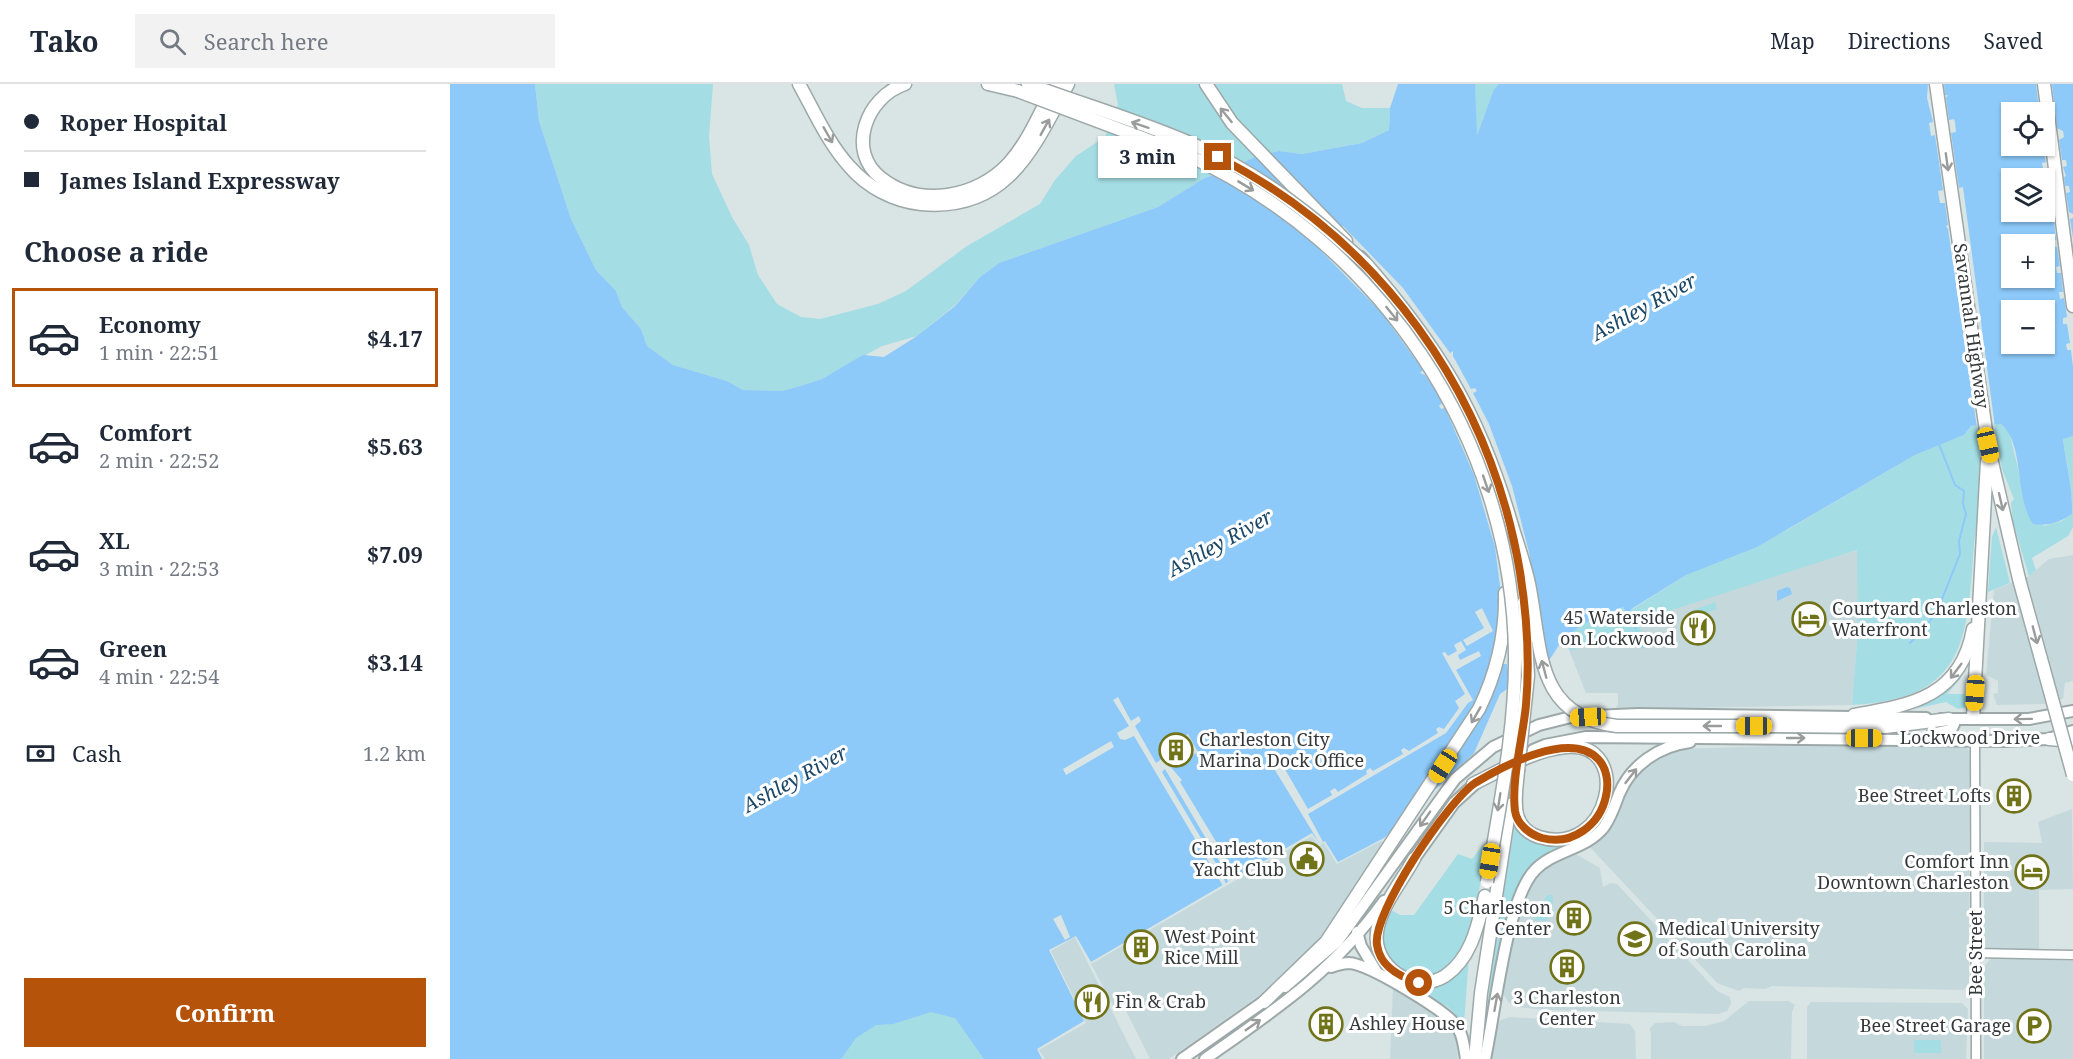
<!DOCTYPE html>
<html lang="en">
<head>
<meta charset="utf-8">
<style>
  :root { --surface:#fff; --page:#f2f2f3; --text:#1f2937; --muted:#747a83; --line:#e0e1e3; --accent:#b45309 }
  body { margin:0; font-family:"Noto Serif",serif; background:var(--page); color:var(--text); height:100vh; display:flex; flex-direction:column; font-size:22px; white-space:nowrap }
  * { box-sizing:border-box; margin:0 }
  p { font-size:20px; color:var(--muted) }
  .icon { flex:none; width:33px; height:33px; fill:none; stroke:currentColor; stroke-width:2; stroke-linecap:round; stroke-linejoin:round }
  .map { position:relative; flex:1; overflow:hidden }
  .drawer { display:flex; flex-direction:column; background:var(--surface); width:450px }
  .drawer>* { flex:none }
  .banner { display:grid; align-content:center; height:132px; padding:0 24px; background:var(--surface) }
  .buttons { position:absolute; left:1551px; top:18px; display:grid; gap:12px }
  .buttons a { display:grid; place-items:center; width:54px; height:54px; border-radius:0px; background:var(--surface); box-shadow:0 2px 4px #0004; font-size:30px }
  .end { position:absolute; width:27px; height:27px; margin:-14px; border:8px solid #b45309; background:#fff; box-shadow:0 0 0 3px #fff }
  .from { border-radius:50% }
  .bubble { position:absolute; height:42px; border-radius:0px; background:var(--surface); box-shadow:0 2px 4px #0004; font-size:20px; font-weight:700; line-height:42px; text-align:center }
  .car { position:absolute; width:18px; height:36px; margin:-18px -9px; border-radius:8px; box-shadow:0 0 4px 2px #0007; background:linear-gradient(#f5c518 24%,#345 0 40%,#f5c518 0 76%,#345 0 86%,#f5c518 0) }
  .banner b { display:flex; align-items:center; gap:21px; height:57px; font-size:22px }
  .banner b+b { border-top:2px solid var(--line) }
  .banner i { width:15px; height:15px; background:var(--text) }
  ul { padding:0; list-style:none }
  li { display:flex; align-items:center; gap:18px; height:99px; margin:0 12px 9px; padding:0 12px; border:3px solid transparent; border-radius:0px }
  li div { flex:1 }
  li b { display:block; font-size:22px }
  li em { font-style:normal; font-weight:700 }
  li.selected { border-color:var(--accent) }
  li>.icon { width:54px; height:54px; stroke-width:1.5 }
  h2 { padding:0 24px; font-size:27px; line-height:72px }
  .pay { display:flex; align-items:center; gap:15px; height:66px; padding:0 24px; font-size:22px }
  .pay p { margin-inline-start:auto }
  .action { display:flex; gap:12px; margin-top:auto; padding:12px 24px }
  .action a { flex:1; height:69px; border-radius:0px; background:var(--accent); color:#fff; font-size:24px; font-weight:700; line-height:69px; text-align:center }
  header { display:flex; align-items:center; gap:36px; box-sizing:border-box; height:84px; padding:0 30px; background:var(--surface); border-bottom:2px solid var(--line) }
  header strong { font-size:28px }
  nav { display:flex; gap:33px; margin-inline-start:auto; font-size:21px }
  .search { width:420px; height:54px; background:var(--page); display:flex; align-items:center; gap:15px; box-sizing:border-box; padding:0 21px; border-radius:0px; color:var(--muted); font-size:22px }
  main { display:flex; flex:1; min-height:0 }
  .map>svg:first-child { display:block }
  .built { fill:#c5d9dc }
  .green { fill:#a4dde4 }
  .water { fill:#8dc9f9; fill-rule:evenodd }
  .pier { fill:#d9e4e5 }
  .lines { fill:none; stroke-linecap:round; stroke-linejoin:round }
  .stream { stroke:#8dc9f9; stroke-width:2 }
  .minor-casing { stroke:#9da8a9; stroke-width:11 }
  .major-casing { stroke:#9da8a9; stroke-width:14 }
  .highway-casing { stroke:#9da8a9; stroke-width:15 }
  .minor { stroke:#fff; stroke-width:8 }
  .major { stroke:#fff; stroke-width:10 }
  .highway { stroke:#fff; stroke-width:12 }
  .highway-bridge-casing { stroke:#9da8a9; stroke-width:15; stroke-linecap:butt }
  .highway-bridge { stroke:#fff; stroke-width:12 }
  .oneway { stroke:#9a9c9c }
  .route { stroke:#b45309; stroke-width:8 }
  .labels { text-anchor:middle; stroke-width:6; stroke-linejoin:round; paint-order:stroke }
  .street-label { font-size:18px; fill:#35393a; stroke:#fff }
  .poi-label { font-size:18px; fill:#35393a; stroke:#fff; text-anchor:start }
  .water-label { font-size:20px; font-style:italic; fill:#1b4868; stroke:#fff }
</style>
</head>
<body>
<header>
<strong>Tako</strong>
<div class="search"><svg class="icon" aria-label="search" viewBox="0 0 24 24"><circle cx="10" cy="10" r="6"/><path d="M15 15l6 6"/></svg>Search here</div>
<nav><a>Map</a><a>Directions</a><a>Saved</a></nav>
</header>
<main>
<section class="drawer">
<div class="banner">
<b><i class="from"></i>Roper Hospital</b>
<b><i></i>James Island Expressway</b>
</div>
<h2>Choose a ride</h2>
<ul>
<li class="selected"><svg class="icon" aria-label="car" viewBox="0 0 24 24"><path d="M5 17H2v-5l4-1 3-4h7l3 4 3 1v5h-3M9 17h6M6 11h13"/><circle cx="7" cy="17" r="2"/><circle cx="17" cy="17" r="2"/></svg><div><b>Economy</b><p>1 min · 22:51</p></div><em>$4.17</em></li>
<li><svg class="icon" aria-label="car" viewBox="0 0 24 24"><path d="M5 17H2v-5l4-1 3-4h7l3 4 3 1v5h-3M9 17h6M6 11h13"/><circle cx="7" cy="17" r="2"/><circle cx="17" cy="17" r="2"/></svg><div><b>Comfort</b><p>2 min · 22:52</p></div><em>$5.63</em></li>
<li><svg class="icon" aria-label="car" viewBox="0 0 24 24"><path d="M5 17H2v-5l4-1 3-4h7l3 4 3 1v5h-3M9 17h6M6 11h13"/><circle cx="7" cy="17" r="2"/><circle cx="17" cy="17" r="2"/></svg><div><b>XL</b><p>3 min · 22:53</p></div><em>$7.09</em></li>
<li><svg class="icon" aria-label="car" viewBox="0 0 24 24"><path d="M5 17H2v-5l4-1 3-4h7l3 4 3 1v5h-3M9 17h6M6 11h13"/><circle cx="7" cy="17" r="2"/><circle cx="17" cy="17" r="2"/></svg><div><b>Green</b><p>4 min · 22:54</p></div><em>$3.14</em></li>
</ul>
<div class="pay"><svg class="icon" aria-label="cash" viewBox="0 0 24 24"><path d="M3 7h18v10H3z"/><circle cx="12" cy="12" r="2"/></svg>Cash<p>1.2 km</p></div>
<div class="action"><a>Confirm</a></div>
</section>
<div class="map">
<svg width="1623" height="975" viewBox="0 0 1623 975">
  <rect width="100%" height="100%" fill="#d9e4e5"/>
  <g class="built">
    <path d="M1408 466V545L1402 621 1165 625 1168 620V609H1136L1117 561 1168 539Z"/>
    <path d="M1623 471V597L1615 599 1613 615 1593 620 1547 621 1543 610 1548 609V597L1536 591 1544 506 1579 492 1599 475Z"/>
    <path d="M1419 659 1514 661 1520 668 1519 898 1514 906 1322 902 1315 905 1294 904 1289 907 1267 899 1138 761 1174 704 1195 680 1226 665Z"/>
    <path d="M1622 725 1623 805 1589 806V866L1537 864 1534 859V758L1592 759 1588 738Z"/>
    <path d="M862 752 869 762 874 759 887 780 931 757 936 760 882 845 831 896 719 975H700L674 923H664L641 880Z"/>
    <path d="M1122 768 1150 784 1153 803 1161 799 1167 800 1267 907 1280 913 1281 920 1277 927 1268 930 1094 926 1066 923 1058 918 1053 909 1054 900 1073 810 1090 786Z"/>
    <path d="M625 853 686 975H595L589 966 636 939 601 867Z"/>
    <path d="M1541 874 1623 877V975H1534V883Z"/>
    <path d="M943 903 1000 940 1006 952 1008 975H940Z"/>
    <path d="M1299 917H1339L1345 921 1342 928 1341 975H1201V949L1199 945 1205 939 1224 938 1232 942H1255L1274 937Z"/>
    <path d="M1361 918 1512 919 1518 925 1516 975H1357V923Z"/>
    <path d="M1060 933 1180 940 1185 947 1186 975H1039L1046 942 1051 936Z"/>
  </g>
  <g class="green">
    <path d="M85 0H263L259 53 262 90 282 133 299 161 308 191 327 220 351 233 370 235 428 220 456 207 517 162 590 120 605 96 626 72 655 53 668 21 664 0H892L896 17 912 24H940L939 46 912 59 852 70 829 67 789 79 753 95 708 123 549 179 530 193 505 221 467 252 432 262 372 295 350 302 332 307 293 306 277 297 223 281 197 262 191 245 172 223 166 207 146 186 121 135 89 37Z"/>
    <path d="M1025 0H1049L1044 5 1026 53Z"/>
    <path d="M1544 340H1551L1559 347 1570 393 1594 442 1612 437 1622 430C1623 404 1616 380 1613 354L1623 352V443L1618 452 1582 474 1586 486 1579 492 1563 438 1561 419 1564 415 1552 385Z"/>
    <path d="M1528 341C1530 367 1532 393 1530 419 1529 433 1525 446 1524 460 1517 555 1517 615 1402 621L1408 545 1407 466 1188 537 1196 562 1194 565 1152 556 1120 567 1116 552 1133 540 1173 523 1187 548 1181 526 1236 491 1337 446 1465 371 1514 351 1521 342Z"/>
    <path d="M1546 443 1560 499 1538 508 1542 453Z"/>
    <path d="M1265 518 1267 525 1243 533 1241 527Z"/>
    <path d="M1514 583 1511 594 1497 610H1516L1521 602 1517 623 1508 625 1496 618 1464 625 1485 613Z"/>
    <path d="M1065 739 1089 759 1109 760 1111 764 1087 778 1067 804 1032 964 1045 859Z"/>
    <path d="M1036 757C1031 793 1023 909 963 892 944 886 935 870 931 851L941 826 950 831H964L1008 770 1022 775Z"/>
    <path d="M1097 811H1103L1102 831H1098L1097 837 1084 836Z"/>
    <path d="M504 862 534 975H319Z"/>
    <path d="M1019 873 1014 939 998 923 955 900 964 901Z"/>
    <rect x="1464" y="956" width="27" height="13"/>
  </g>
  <g class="water">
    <path d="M0 0H85L89 37 121 135 146 186 166 207 172 223 191 245 197 262 223 281 277 297 293 306 332 307 350 302 372 295 413 271 434 273 467 252 505 222 530 193 549 179 708 123 753 95 808 72 829 67 852 70 912 59 939 46 940 24 948 0H1025L1027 51 1044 5 1049 0H1623V352L1613 355C1616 381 1623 404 1622 430 1609 439 1598 442 1583 440 1564 412 1575 360 1551 340L1521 342 1514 351 1465 371 1307 463 1236 491 1183 524 1181 526 1188 550 1173 523 1133 540 1113 555 1100 575 1050 610 1024 669 934 754 888 778 875 757 870 760 862 749 641 878 626 852 599 866 634 937 587 965 592 975H534L505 934 481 928 443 940 426 941 406 954 391 975H0ZM1562 28H1594V62H1562ZM1562 94H1594V128H1562ZM1562 160H1594V194H1562ZM1562 226H1594V260H1562Z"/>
    <path d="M1337 503 1340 504 1342 510 1327 517V507Z"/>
  </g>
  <g class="pier">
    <path d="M1478 0H1494L1495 11H1498L1496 14 1499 36 1504 35 1505 38 1506 48 1501 49 1509 104 1513 103 1545 343 1527 344 1498 145 1496 142 1498 141 1495 119H1490L1488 107 1493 106 1485 51 1481 52 1479 39 1483 38 1477 14Z"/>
    <path d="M1586 0H1602L1607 44 1613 47 1614 53 1609 56 1612 76H1616L1617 82 1613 83 1616 92 1614 93 1615 102H1619L1620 108 1616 109 1619 128 1623 130V134L1620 135 1623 154V283L1621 266H1617L1616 260 1620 259 1617 240H1613V234L1617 233 1614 214 1610 215 1609 208H1613L1611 189H1607L1606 183 1610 182 1607 163H1603L1602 157 1606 156 1604 137H1600L1599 131 1603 130 1600 111 1596 112V105L1600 104 1596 93 1597 85H1593L1592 79 1596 78 1592 62H1594V28H1590L1589 25Z"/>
    <path d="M893 142 953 204 1000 269 1003 267V272L1021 305 1025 304 1027 307 1023 309 1039 340 1062 402 1079 468 1096 570 1086 580V585H1057V580H1052L1046 560 1051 510 1045 463 1024 391 995 324 991 325 989 322 992 319 985 306 975 291 970 289 973 286 931 228 871 167Z"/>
    <path d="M1032 524 1043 547 1017 562 1013 556 1034 544 1025 528Z"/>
    <path d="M1011 557 1016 566 1008 571 1010 576 1029 567 1031 572 1006 586 1023 616 1018 619 996 649 858 730 873 758 870 760 817 673 825 668 858 725 882 711 880 707 885 704 888 708 917 690 916 687 920 684 923 687 953 670 951 666 954 664 959 667 988 649 986 645 989 643 994 645 1009 624 1005 617 1015 610 992 569 995 568 998 572 1007 567 1004 561Z"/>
    <path d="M668 613 681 637 689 632 691 637 685 642 706 679 713 674 708 667 738 650 748 668 724 681 722 677 718 680 732 696 730 698 788 794 779 799 772 786 774 785 715 685 712 688 771 788 776 800 773 802 684 652 675 656 670 655 667 649 679 642 663 616Z"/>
    <path d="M661 657 664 663 616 691 613 685Z"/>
    <path d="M611 831 620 853 615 856 603 835Z"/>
  </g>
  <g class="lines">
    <g class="stream">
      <path d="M1188 550 1192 563"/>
      <path d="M1460 559 1475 544 1488 525 1510 470 1509 457 1516 430 1513 420 1514 407 1505 401 1489 360"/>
    </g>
    <defs>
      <g id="minor">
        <path d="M1525 655 1526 975"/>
        <path d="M1526 869 1623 871"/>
      </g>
      <g id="major">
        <path d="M1491 635H1579L1623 627"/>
        <path d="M1482 650 1501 646 1504 640 1499 635"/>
        <path d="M1083 666 1095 661 1136 653 1554 657 1599 655 1623 647"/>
        <path d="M959 782 1004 719 1028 697"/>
        <path d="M907 848 911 862 926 887"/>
        <path d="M881 883C887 881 893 879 899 879 919 880 991 924 1005 940 1013 949 1014 963 1016 975"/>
        <path d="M835 903 887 858 1005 695 1043 663 1089 641 1121 633 1188 630 1476 634"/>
        <path d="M732 975 820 913"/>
        <path d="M755 975C825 926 883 888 934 817"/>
        <path d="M1035 975C1045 930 1056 816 1085 786 1104 766 1136 766 1154 743 1161 733 1165 721 1169 710 1181 681 1209 662 1240 658"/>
      </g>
      <g id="highway">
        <path d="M349 0C364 27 378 59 399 82 417 103 443 117 471 120 557 128 583 65 618 0"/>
        <path d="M455 0C416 13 396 67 431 94 470 125 528 113 559 79 579 57 591 26 605 0"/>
        <path d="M538 0 568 7"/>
        <path d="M756 0 782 39 896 157"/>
        <path d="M1486 0 1538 361 1569 495"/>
        <path d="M1594 0 1623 222"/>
        <path d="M910 173C987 260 1030 329 1062 442"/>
        <path d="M1404 631C1461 621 1511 613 1523 545"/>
        <path d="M1523 634 1537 377"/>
        <path d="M1321 642 1435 643 1499 635"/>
        <path d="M1599 655 1623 657"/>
        <path d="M1023 700C1052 686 1083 666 1116 663 1184 656 1161 775 1089 753 1058 743 1066 712 1068 687"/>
        <path d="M964 775C952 797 930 823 927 848 922 883 965 911 995 892 1022 874 1028 840 1035 812"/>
        <path d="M814 918 876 858 1029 625C1047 588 1056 550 1055 509"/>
        <path d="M1025 975 1031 909 1060 721"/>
      </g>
    </defs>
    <use href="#minor" class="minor-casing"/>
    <use href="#major" class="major-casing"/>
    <use href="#highway" class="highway-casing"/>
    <use href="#minor" class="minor"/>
    <use href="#major" class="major"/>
    <use href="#highway" class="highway"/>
    <defs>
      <g id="highway-bridge">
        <path d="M578 0C634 21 694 38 749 63 813 92 865 133 916 180"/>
        <path d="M568 7 735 70C930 158 1062 354 1065 569 1066 646 1049 723 1037 798"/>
        <path d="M1062 442C1068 461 1075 481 1079 500 1092 563 1084 632 1167 642H1321"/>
        <path d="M1569 495 1623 691"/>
        <path d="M1068 687 1078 592 1074 518"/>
      </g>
    </defs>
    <use href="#highway-bridge" class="highway-bridge-casing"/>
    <use href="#highway-bridge" class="highway-bridge"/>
  </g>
  <defs><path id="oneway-shaft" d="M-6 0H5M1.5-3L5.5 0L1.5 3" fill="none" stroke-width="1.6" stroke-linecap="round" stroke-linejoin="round" transform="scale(1.5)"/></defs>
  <g class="oneway">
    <use href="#oneway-shaft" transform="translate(776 31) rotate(-129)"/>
    <use href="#oneway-shaft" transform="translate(690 41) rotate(-161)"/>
    <use href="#oneway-shaft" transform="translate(595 43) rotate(-61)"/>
    <use href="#oneway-shaft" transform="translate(378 51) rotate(60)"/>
    <use href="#oneway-shaft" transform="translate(1497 78) rotate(82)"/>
    <use href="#oneway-shaft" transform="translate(796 102) rotate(31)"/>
    <use href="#oneway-shaft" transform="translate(942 230) rotate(51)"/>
    <use href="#oneway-shaft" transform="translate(1036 400) rotate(71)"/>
    <use href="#oneway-shaft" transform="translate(1551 418) rotate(77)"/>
    <use href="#oneway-shaft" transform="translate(1585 551) rotate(75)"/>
    <use href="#oneway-shaft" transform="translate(1094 585) rotate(-105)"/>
    <use href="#oneway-shaft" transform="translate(1506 587) rotate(127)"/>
    <use href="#oneway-shaft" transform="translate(1026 631) rotate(120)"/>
    <use href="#oneway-shaft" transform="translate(1573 635) rotate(179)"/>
    <use href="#oneway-shaft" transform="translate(1262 642) rotate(180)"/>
    <use href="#oneway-shaft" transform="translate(1346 654)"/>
    <use href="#oneway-shaft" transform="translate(1181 692) rotate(-52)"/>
    <use href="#oneway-shaft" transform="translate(1049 718) rotate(99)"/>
    <use href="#oneway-shaft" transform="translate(975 735) rotate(125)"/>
    <use href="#oneway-shaft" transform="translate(1046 918) rotate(-80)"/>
    <use href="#oneway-shaft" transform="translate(803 941) rotate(-35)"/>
  </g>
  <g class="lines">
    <path class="route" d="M768 73C930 156 1040 309 1070 488 1077 532 1080 576 1076 621 1073 653 1061 696 1065 727 1067 740 1079 750 1092 754 1122 762 1150 741 1156 712 1159 699 1157 684 1148 675 1120 646 1053 682 1025 699 998 717 922 829 927 861 930 883 950 893 969 899"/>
  </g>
  <defs>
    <symbol id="hotel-ring" viewBox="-11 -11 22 22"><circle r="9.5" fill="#fff" stroke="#717319" stroke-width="1.5"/><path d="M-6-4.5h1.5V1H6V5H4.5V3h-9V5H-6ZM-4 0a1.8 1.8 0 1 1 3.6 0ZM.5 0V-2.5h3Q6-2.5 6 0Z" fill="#717319"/></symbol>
    <symbol id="restaurant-ring" viewBox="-11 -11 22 22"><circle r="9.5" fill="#fff" stroke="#717319" stroke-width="1.5"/><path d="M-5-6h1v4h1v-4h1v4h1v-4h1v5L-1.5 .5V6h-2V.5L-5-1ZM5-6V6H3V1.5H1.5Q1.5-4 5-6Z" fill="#717319"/></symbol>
    <symbol id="building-ring" viewBox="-11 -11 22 22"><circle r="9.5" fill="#fff" stroke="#717319" stroke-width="1.5"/><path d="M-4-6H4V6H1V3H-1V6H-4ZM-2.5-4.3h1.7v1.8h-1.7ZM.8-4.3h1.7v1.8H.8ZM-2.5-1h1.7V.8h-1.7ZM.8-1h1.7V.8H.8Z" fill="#717319"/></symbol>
    <symbol id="civic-ring" viewBox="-11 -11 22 22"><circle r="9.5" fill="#fff" stroke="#717319" stroke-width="1.5"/><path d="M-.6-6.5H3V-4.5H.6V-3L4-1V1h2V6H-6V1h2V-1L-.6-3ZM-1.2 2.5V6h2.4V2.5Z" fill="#717319"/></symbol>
    <symbol id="university-ring" viewBox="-11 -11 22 22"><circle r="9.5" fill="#fff" stroke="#717319" stroke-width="1.5"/><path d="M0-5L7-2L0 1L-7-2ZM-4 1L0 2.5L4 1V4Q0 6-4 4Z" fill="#717319"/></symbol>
    <symbol id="parking-ring" viewBox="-11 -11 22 22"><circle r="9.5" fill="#fff" stroke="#717319" stroke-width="1.5"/><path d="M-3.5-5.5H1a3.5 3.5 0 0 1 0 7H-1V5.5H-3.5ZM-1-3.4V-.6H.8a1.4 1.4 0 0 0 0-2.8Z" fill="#717319"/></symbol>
  </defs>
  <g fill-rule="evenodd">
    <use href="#hotel-ring" x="1340" y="516" width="38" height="38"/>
    <use href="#restaurant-ring" x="1229" y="525" width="38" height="38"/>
    <use href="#building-ring" x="707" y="647" width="38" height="38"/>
    <use href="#building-ring" x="1545" y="693" width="38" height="38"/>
    <use href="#civic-ring" x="838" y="756" width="38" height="38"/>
    <use href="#hotel-ring" x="1563" y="769" width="38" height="38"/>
    <use href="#building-ring" x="1105" y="815" width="38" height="38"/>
    <use href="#university-ring" x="1166" y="836" width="38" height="38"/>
    <use href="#building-ring" x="672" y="844" width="38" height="38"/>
    <use href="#building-ring" x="1098" y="864" width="38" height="38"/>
    <use href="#restaurant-ring" x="623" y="899" width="38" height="38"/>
    <use href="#building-ring" x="857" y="921" width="38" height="38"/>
    <use href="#parking-ring" x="1565" y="923" width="38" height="38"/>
  </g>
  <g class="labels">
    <g class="street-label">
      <text transform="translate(1521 242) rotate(82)" y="6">Savannah Highway</text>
      <text x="1520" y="660">Lockwood Drive</text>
      <text transform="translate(1526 869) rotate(-90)" y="6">Bee Street</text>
    </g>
    <g class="poi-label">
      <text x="1382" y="531">Courtyard Charleston<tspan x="1382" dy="21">Waterfront</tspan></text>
      <text x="1225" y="540" text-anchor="end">45 Waterside<tspan x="1225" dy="21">on Lockwood</tspan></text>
      <text x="749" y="662">Charleston City<tspan x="749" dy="21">Marina Dock Office</tspan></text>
      <text x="1541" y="718" text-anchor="end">Bee Street Lofts</text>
      <text x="834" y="771" text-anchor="end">Charleston<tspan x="834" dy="21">Yacht Club</tspan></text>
      <text x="1559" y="784" text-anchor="end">Comfort Inn<tspan x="1559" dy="21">Downtown Charleston</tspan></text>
      <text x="1101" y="830" text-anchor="end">5 Charleston<tspan x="1101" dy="21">Center</tspan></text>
      <text x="1208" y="851">Medical University<tspan x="1208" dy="21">of South Carolina</tspan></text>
      <text x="714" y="859">West Point<tspan x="714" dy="21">Rice Mill</tspan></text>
      <text x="1117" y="920" text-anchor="middle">3 Charleston<tspan x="1117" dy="21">Center</tspan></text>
      <text x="665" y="924">Fin &amp; Crab</text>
      <text x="899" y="946">Ashley House</text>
      <text x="1561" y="948" text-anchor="end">Bee Street Garage</text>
    </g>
    <g class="water-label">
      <text transform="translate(1194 223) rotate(-29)" y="7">Ashley River</text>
      <text transform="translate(770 459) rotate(-29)" y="7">Ashley River</text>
      <text transform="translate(345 695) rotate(-29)" y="7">Ashley River</text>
    </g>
  </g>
</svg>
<div class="buttons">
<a><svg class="icon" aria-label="locate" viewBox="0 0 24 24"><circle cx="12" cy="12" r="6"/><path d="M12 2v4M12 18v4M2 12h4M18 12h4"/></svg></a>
<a><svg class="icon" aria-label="layers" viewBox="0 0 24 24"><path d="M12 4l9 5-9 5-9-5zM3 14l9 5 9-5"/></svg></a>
<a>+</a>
<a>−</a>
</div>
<i class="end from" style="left:969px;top:899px"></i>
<i class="end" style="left:768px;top:73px"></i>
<div class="bubble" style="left:648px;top:52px;width:99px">3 min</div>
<i class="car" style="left:1538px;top:361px;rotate:167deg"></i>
<i class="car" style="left:1525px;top:609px;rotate:184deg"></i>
<i class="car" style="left:1138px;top:633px;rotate:267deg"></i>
<i class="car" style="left:1304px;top:642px;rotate:270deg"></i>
<i class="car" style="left:1414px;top:654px;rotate:90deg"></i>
<i class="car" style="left:993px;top:682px;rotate:213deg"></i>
<i class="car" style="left:1040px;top:777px;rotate:189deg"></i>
</div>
</main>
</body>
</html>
